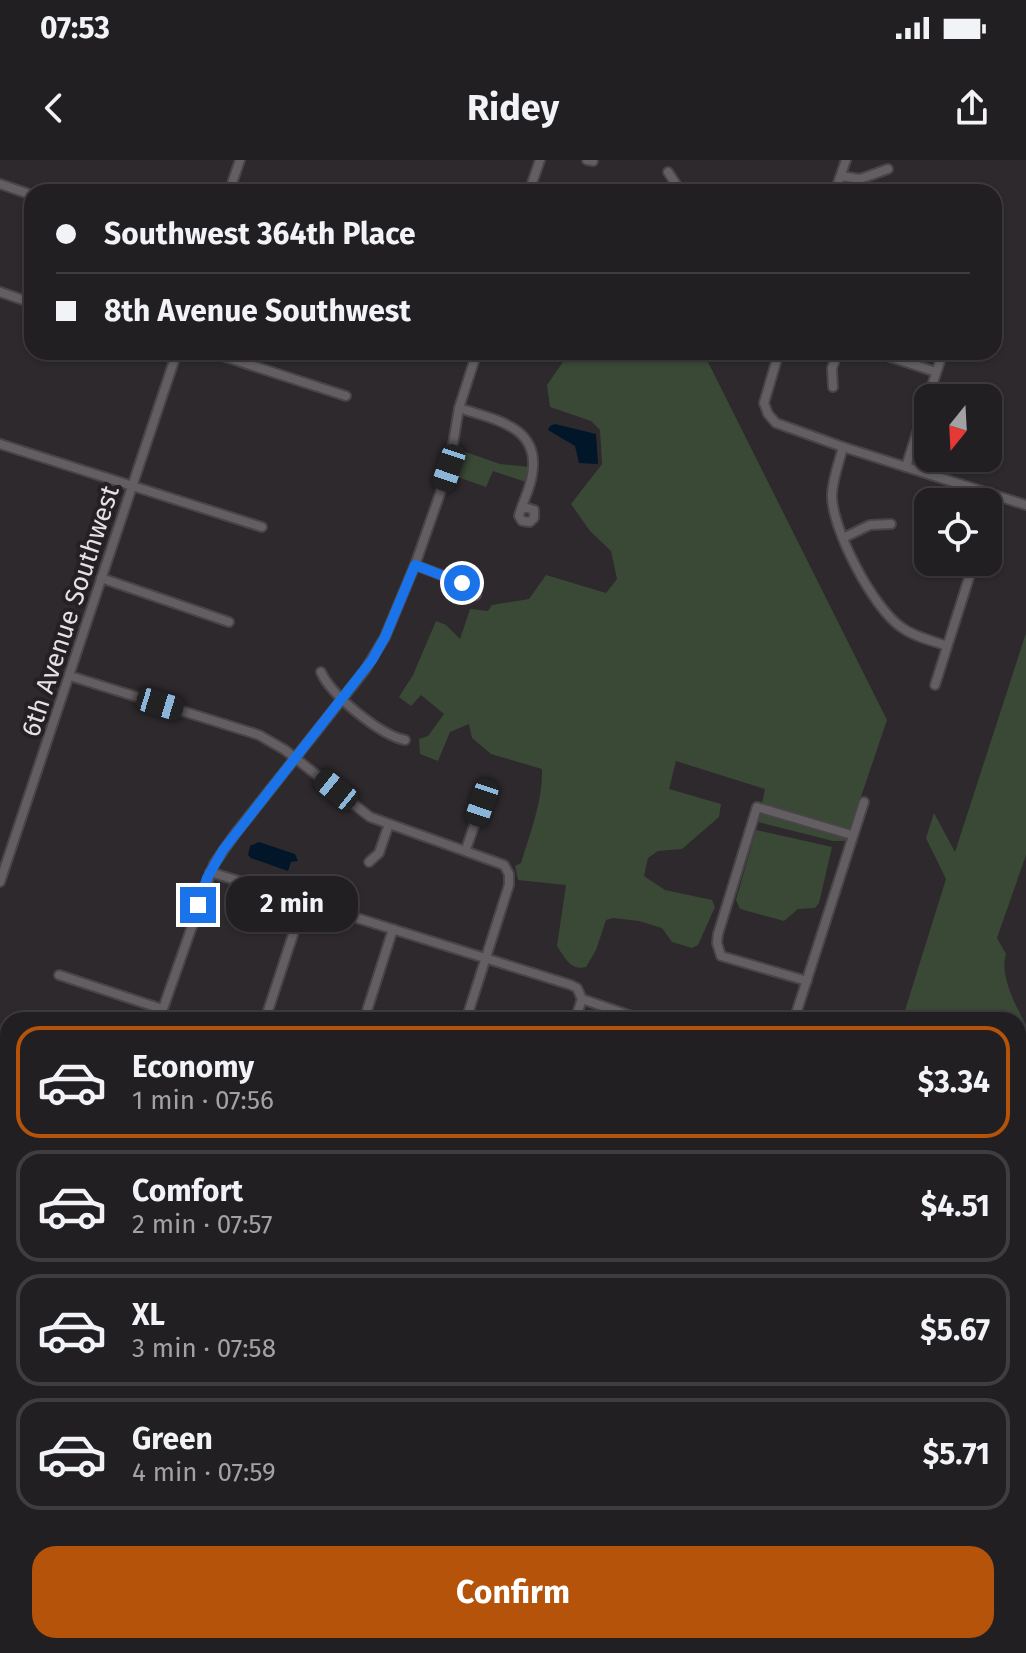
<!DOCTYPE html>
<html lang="en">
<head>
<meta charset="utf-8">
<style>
  :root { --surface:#221f22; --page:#2e2c2f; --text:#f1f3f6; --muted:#a2a2a5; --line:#3f3d40; --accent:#b45309 }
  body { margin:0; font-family:"Fira Sans",sans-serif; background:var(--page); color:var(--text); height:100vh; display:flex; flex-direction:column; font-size:30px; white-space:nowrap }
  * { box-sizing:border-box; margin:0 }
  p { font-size:26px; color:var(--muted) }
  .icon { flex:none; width:44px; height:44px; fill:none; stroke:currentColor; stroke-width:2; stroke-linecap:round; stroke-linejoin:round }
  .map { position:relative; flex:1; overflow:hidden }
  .panel { position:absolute; left:0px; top:852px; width:1026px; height:642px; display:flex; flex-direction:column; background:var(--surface); border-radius:24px 24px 0 0; box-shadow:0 2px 6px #0004,0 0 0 2px var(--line) }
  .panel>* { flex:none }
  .top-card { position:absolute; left:24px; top:24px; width:978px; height:176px; border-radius:24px; box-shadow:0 2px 6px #0004,0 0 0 2px var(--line); display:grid; align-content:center; height:176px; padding:0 32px; background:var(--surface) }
  .needle { width:52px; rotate:198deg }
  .buttons { position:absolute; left:914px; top:224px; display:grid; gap:16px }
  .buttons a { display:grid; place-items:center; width:88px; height:88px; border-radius:16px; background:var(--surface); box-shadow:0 2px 6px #0004,0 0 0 2px var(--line); font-size:40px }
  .end { position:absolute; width:36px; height:36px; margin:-18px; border:10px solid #1a73e8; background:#fff; box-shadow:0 0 0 4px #fff }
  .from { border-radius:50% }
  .bubble { position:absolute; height:56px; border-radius:24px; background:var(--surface); box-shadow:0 2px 6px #0004,0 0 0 2px var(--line); font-size:26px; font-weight:700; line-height:56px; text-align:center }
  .car { position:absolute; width:24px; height:48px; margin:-24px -12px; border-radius:10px; box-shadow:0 0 6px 2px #0007; background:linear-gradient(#222 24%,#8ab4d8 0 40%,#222 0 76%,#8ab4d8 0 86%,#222 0) }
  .top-card b { display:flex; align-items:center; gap:28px; height:76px; font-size:30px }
  .top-card b+b { border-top:2px solid var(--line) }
  .top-card i { width:20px; height:20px; background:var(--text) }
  ul { padding:14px 0 0; list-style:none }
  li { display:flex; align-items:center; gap:24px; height:112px; margin:0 16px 12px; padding:0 16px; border:4px solid var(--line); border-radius:24px }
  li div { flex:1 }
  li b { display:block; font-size:30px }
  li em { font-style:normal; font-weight:700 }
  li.active { border-color:var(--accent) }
  li>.icon { width:72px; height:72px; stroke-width:1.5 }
  .primary-button { display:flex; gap:16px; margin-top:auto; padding:16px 32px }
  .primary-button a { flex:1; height:92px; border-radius:24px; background:var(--accent); color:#fff; font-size:32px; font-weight:700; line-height:92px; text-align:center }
  .status { display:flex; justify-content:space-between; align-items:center; height:56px; padding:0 40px; background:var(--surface); direction:ltr }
  .status svg { height:22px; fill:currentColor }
  header { display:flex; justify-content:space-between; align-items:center; height:104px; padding:0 32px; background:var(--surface); font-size:36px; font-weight:700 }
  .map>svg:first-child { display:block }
  .green { fill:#3a4936 }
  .water { fill:#011628 }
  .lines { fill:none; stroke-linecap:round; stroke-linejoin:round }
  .minor-casing { stroke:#484447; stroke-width:12 }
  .major-casing { stroke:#484447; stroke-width:14 }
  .minor { stroke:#635e62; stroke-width:8 }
  .major { stroke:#a7924a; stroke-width:10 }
  .route { stroke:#1a73e8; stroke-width:10 }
  .labels { text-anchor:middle; stroke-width:8; stroke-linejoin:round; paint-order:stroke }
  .street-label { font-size:26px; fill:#e5e2e5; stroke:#242023 }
</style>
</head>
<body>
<div class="status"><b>07:53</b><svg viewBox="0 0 49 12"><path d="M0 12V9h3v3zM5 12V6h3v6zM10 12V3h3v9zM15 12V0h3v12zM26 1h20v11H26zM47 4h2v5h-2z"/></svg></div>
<header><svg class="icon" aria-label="back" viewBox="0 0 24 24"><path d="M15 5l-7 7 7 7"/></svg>Ridey<svg class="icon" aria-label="share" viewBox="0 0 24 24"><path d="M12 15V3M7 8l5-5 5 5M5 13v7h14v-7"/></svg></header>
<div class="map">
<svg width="1026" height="1493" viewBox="0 0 1026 1493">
  <rect width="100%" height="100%" fill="#2d292d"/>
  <g class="green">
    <path d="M570 192H703L887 560 846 681H833L758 662 765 629 676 601 669 629 721 644 719 657 682 689 658 691 648 698 644 716 665 730 712 740 715 747 698 785 692 788 672 782 662 768 639 761 613 758 606 760 596 790 586 807C571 811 565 798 557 786L566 725 518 720 515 706 521 703C530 673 543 641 542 609L491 594 472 578 469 564 450 572 438 601 420 594 419 579 428 576 444 554 421 535 411 546 399 537 413 515 436 461 446 465 460 479 470 449 488 451 492 445 529 439 546 415 606 433 617 419 611 391 590 371 571 344 602 304 600 270 591 261 550 247 547 225Z"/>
    <path d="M457 289 500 304 530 307 526 322 493 311 486 327 452 315Z"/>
    <path d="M1026 473V695L997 778 1006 794C999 815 1016 846 1026 865V1022L1018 1020V860H902L946 719 926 678 934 653 955 692Z"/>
    <path d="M756 670 832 687 819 743 815 748 798 749 784 761 740 749 736 740Z"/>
    <path d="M8 1336V1486H316L312 1493H0V1355Z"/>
    <path d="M667 1486H767L764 1493H665Z"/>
  </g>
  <g class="water">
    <path d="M555 264 596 274 598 304 579 303 575 286 548 270 550 266Z"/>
    <path d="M259 682 295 694 298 701 291 702 288 711 251 698 248 695 250 686Z"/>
  </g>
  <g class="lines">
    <defs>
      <g id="minor">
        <path d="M587 0 593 1"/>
        <path d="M668 12 681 32"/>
        <path d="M841 16 860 19 888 9"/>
        <path d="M0 24 32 35"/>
        <path d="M229 32 240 0"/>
        <path d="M529 32 540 0"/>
        <path d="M835 32 846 0"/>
        <path d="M0 132 32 143"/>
        <path d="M210 192 346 236"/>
        <path d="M779 192 764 243 768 254 776 263 843 287 1026 345"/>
        <path d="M875 192 936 212"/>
        <path d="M833 227 832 208 838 192"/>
        <path d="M928 238 943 192"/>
        <path d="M459 248C495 260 541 266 532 315 530 330 522 343 519 356L522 361 530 362 534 358V350L524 347"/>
        <path d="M0 284 262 367"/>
        <path d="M843 287C839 303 832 320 832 336 832 369 873 448 901 467 914 477 931 480 947 486"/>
        <path d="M906 307 928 238"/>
        <path d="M988 359 995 336"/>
        <path d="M843 378 870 365 891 364"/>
        <path d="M415 405 465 424 476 435"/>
        <path d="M101 418 229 462"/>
        <path d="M321 512C331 535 380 575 405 580"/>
        <path d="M70 516 259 575 285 590 370 657 504 705 509 714V725L466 860"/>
        <path d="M935 525 974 402"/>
        <path d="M466 689 482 643 491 630"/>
        <path d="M369 702 379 693 389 664"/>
        <path d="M210 712 571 825 577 828 582 839 643 860"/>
        <path d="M0 722 177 192"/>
        <path d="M59 815 162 849"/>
        <path d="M807 821 721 796 717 783 718 774 757 647 852 675"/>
        <path d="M159 860 214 704 235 674 365 510 385 477 415 405 449 308 459 248 477 192"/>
        <path d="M265 860 304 741"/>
        <path d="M364 860 393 769"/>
        <path d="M575 860 582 839"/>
        <path d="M794 860 864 642"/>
        <path d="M1018 1084 1025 1072"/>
        <path d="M1018 1117 1026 1119"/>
        <path d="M0 1188 8 1181"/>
        <path d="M1018 1200 1026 1175"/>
        <path d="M1018 1215 1026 1217"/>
        <path d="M0 1279 8 1281"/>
        <path d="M1018 1453 1026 1456"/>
        <path d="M941 1486V1493"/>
        <path d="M475 1493 485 1486"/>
      </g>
      <g id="major">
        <path d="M0 966 8 968"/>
        <path d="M1018 1395 1026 1397"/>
      </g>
    </defs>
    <use href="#minor" class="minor-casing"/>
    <use href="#major" class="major-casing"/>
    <use href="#minor" class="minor"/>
    <use href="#major" class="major"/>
  </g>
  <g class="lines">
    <path class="route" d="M198 745 207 718 223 690 372 500 385 477 415 405 462 423"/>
  </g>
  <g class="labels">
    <g class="street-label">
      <text transform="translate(70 451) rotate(-72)" y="9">6th Avenue Southwest</text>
    </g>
  </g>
</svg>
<div class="buttons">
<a><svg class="needle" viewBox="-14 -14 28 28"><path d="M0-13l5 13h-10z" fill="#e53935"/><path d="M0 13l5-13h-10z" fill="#a2a2a5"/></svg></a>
<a><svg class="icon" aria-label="locate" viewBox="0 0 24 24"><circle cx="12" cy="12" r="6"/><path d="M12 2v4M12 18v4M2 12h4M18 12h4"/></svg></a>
</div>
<i class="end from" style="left:462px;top:423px"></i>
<i class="end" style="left:198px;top:745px"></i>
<div class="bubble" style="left:226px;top:716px;width:132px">2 min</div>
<i class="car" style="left:449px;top:308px;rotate:199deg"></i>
<i class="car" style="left:160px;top:544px;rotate:107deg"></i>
<i class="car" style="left:336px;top:630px;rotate:309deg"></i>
<i class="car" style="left:482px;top:643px;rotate:199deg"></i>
<div class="top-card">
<b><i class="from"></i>Southwest 364th Place</b>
<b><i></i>8th Avenue Southwest</b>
</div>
<section class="panel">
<ul>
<li class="active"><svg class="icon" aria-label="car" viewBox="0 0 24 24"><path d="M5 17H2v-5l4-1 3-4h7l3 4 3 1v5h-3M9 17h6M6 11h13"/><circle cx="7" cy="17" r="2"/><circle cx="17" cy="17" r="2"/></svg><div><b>Economy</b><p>1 min · 07:56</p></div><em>$3.34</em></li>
<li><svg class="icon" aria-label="car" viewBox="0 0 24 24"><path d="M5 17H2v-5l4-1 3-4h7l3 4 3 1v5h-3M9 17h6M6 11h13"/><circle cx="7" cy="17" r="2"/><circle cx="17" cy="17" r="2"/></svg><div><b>Comfort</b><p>2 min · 07:57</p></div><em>$4.51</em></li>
<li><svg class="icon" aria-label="car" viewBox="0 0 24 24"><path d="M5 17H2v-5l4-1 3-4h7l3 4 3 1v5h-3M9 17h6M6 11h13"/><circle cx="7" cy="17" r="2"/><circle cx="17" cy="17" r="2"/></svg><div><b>XL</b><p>3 min · 07:58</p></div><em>$5.67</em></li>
<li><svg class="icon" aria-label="car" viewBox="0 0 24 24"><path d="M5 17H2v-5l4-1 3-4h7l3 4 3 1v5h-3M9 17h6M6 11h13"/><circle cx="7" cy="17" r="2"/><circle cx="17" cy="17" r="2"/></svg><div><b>Green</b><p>4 min · 07:59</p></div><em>$5.71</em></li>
</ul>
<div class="primary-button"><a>Confirm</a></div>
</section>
</div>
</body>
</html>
